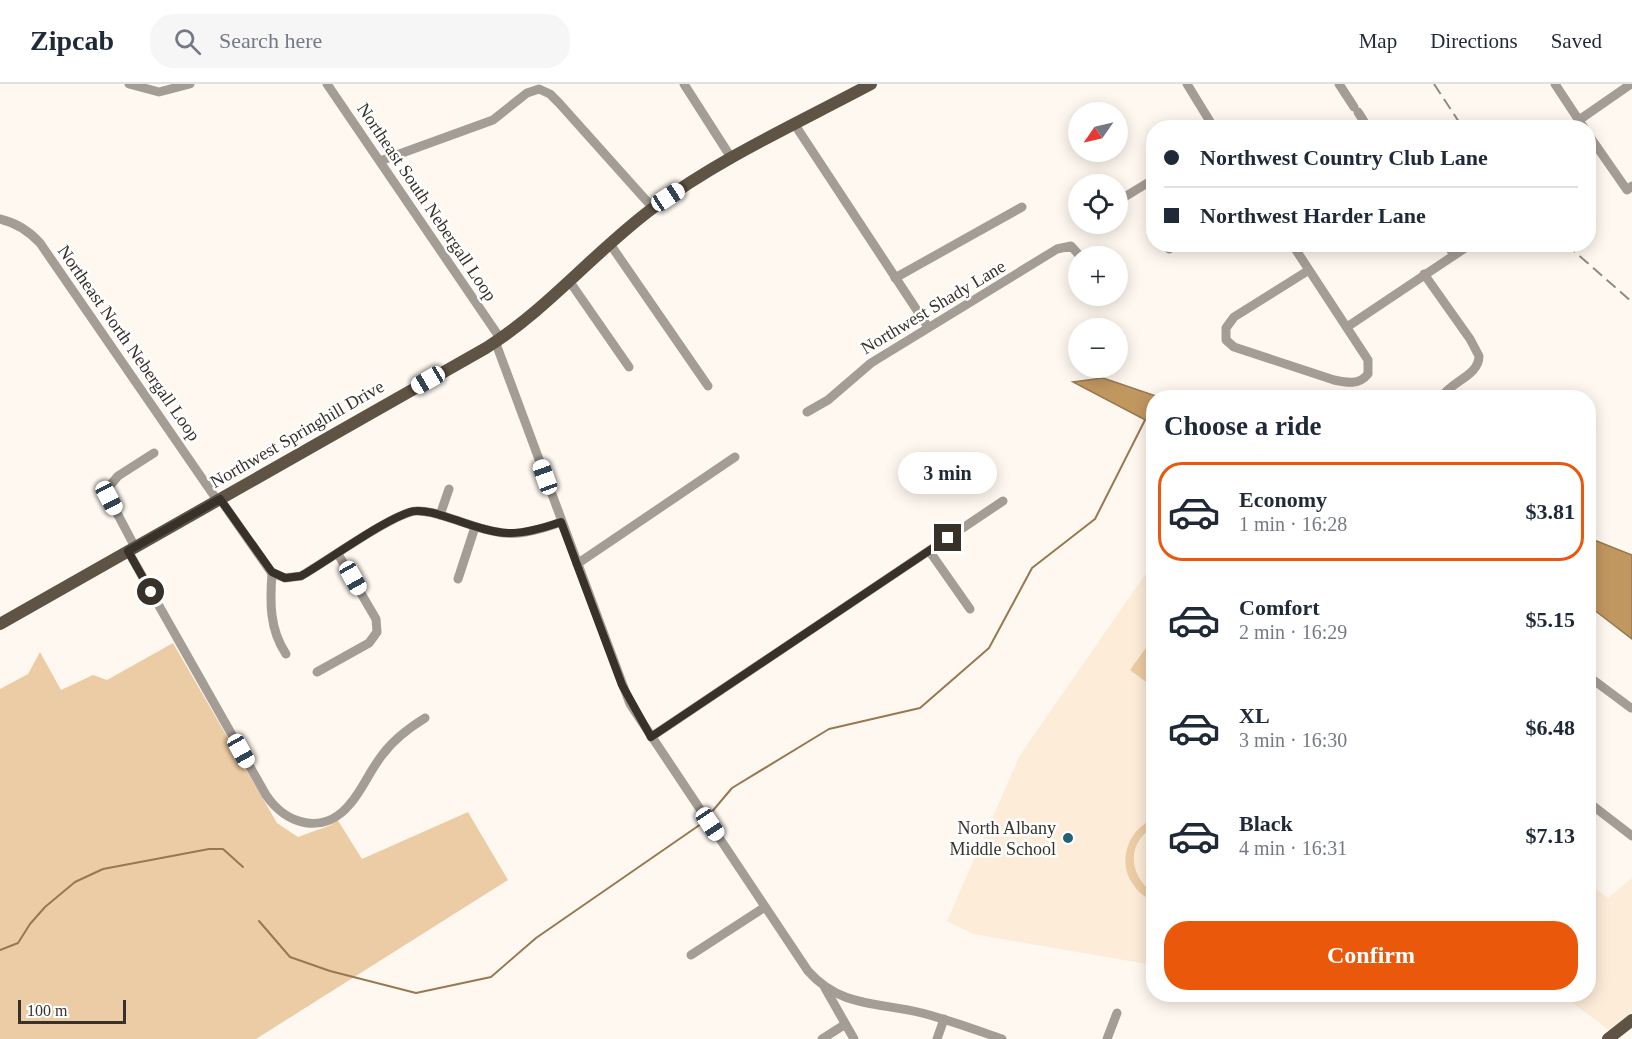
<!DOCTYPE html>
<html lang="en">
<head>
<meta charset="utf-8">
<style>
  :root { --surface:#fff; --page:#f6f6f7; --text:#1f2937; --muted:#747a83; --line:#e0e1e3; --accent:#ea580c }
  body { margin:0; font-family:Georgia,serif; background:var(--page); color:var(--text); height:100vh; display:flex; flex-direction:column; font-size:22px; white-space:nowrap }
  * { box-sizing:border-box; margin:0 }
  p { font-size:20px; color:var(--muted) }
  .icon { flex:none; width:33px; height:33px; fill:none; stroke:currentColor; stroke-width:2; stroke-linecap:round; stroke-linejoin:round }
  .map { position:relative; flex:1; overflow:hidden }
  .details { position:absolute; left:1146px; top:306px; width:450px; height:612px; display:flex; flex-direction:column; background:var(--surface); border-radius:24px; box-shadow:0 3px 15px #0003 }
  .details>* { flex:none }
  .top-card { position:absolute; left:1146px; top:36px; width:450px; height:132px; border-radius:24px; box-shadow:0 3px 15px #0003; display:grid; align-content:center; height:132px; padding:0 18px; background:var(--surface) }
  .needle { width:39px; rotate:236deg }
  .controls { position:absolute; left:1068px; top:18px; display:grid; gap:12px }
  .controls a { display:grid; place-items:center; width:60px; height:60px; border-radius:50%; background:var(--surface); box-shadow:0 3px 15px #0003; font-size:30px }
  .scale { position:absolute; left:18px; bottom:15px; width:108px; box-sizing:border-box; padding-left:6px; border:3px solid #37312a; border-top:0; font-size:16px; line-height:21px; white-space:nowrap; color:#37312a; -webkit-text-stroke:4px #fff; paint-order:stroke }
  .end { position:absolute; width:27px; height:27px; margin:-14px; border:8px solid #37312a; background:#fff; box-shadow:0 0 0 3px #fff }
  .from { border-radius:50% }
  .bubble { position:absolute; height:42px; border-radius:21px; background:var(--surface); box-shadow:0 3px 15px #0003; font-size:20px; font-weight:800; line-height:42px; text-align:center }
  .car { position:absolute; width:18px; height:36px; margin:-18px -9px; border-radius:8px; box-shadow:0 0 4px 2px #0007; background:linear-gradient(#fff 24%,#345 0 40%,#fff 0 76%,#345 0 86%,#fff 0) }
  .top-card b { display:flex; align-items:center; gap:21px; height:57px; font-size:22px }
  .top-card b+b { border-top:2px solid var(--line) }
  .top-card i { width:15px; height:15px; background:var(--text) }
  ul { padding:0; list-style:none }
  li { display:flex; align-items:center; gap:18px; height:99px; margin:0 12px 9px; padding:0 6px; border:3px solid transparent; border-radius:24px }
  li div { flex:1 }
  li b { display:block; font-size:22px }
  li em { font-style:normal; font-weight:800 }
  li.current { border-color:var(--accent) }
  li>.icon { width:54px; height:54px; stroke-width:1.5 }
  h2 { padding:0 18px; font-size:27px; line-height:72px }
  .cta { display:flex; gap:12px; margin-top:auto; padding:12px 18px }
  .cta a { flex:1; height:69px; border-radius:24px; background:var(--accent); color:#fff; font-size:24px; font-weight:800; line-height:69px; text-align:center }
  header { display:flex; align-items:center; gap:36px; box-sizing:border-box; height:84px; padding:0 30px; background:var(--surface); border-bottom:2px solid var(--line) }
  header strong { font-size:28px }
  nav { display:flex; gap:33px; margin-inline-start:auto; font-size:21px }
  .search { width:420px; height:54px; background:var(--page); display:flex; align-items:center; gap:15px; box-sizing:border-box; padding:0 21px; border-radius:24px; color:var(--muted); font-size:22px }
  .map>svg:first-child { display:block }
  .built { fill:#fdecd8 }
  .green { fill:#eccca4 }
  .water { fill:#c19760; stroke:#987850; stroke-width:1.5 }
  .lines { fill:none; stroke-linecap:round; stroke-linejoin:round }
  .stream { stroke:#987850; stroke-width:2 }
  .minor { stroke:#a49d95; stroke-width:9 }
  .major { stroke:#5e5345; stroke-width:12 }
  .rail { stroke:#908a83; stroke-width:2; stroke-dasharray:12 6; stroke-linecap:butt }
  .route { stroke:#37312a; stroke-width:8 }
  .poi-dot { fill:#226277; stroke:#fff; stroke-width:2 }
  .labels { text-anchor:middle; stroke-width:5; stroke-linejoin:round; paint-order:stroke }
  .street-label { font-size:18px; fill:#37312a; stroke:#fff }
  .poi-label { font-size:18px; fill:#37312a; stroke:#fff; text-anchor:end }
</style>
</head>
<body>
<header>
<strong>Zipcab</strong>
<div class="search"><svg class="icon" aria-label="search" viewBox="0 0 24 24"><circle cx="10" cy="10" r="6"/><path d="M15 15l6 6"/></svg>Search here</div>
<nav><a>Map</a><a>Directions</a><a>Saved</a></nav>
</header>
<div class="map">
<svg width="1632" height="955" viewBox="0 0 1632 955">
  <rect width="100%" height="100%" fill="#fef8f0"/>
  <g class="built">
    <path d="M1151 482 1153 881 973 850 947 837 1020 671Z"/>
    <path d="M1632 794V928L1609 946 1562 911 1588 910 1589 800 1608 814Z"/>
  </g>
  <g class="green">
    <path d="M1153 554V603L1130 586Z"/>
    <path d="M173 559 277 739 298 753 331 741 337 735 362 775 468 728 508 796 256 955H0V605L28 590 40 568 61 606 93 591 107 596Z"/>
    <path d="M1153 735V743C1126 760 1129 791 1153 809V818C1147 814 1139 809 1135 803 1116 780 1127 746 1153 735Z"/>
  </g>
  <g class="water">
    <path d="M1103 294 1159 313 1154 314 1153 340 1073 298Z"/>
    <path d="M1589 454 1632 471V555L1589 522Z"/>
  </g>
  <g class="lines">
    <g class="stream">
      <path d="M710 730 732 704 829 645 920 624 989 564 1032 484 1095 435 1145 336"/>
      <path d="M259 837 290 873 330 887 416 909 491 893 536 854 701 740"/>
      <path d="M0 866 18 859 30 840 45 823 75 798 103 785 209 765H223L243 783"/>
    </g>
    <g class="minor">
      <path d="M129 0 159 8 190 0"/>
      <path d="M327 0 500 254"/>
      <path d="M684 0 732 75"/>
      <path d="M1187 0 1214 44"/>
      <path d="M1339 0 1354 23"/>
      <path d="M1555 0 1584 44"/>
      <path d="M1358 28 1368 44"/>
      <path d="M1579 36 1631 0"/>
      <path d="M795 41 928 243"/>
      <path d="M1588 50 1627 106 1632 102"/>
      <path d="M380 77 493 36 527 9 539 5 550 10 559 19 653 124"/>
      <path d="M1118 117 1154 95"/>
      <path d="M0 135C17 139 29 147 40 159L217 416"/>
      <path d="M1087 140H1088"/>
      <path d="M610 160 708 302"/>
      <path d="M1292 160 1368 276V290C1359 301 1348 299 1334 296L1234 263 1226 256V244L1234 233 1309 186"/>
      <path d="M1447 160 1454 171"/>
      <path d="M1169 165 1176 160"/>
      <path d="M1424 190 1470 255 1479 272C1479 292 1451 297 1441 314"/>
      <path d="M895 194 1022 123"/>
      <path d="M570 198 629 283"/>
      <path d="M1347 243 1471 160"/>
      <path d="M495 257 630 620 808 887C841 924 878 918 922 929 949 936 976 946 1002 955"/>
      <path d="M807 328 828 316 871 279 1057 165 1071 162 1080 172"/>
      <path d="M220 415 271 488 285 494 301 492C324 479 395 428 416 427 429 426 443 432 456 436 502 452 515 455 561 438"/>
      <path d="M440 431 449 405"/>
      <path d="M135 463 109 414 108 404 118 392 154 369"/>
      <path d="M128 467 266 711C286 741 324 752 350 720 363 705 370 686 383 670 394 655 409 644 425 634"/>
      <path d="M930 468 970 525"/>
      <path d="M577 480 735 373"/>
      <path d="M272 489C270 517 269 545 286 570"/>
      <path d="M458 495 475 443"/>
      <path d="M317 588 369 559 377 548 376 535 338 470"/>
      <path d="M1588 592 1631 624"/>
      <path d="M651 653 1003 417"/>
      <path d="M1588 718 1632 752"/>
      <path d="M691 871 765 823"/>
      <path d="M825 904 854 955"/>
      <path d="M822 955 844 941"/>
      <path d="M937 955 944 935"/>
      <path d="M1107 955 1117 929"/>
    </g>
    <g class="major">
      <path d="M0 540 486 264C548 225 595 167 653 124 720 74 798 39 871 0"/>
      <path d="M1608 955 1632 936"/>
    </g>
    <g class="rail">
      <path d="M1434 0 1463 44"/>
      <path d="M1566 160 1632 218"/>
    </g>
  </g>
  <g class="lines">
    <path class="route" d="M151 508 128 467 220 415 272 488 285 494 301 492C325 479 394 428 416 427 429 426 443 432 456 436 501 452 515 454 561 438L622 601 651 653 948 454"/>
  </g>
  <circle class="poi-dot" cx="1068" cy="754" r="6"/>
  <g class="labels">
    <g class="street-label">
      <text transform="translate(427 118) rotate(56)" y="6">Northeast South Nebergall Loop</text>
      <text transform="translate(933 223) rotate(-31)" y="6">Northwest Shady Lane</text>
      <text transform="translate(129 259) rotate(55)" y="6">Northeast North Nebergall Loop</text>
      <text transform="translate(297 350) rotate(-30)" y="6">Northwest Springhill Drive</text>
    </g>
    <g class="poi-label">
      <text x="1056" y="750">North Albany<tspan x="1056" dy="21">Middle School</tspan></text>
    </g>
  </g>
</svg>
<div class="controls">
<a><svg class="needle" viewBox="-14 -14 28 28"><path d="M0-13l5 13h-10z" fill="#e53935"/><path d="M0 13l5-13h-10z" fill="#747a83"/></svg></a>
<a><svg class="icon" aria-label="locate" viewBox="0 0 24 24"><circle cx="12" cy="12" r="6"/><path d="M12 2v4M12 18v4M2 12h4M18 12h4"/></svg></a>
<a>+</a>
<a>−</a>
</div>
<div class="scale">100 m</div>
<i class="end from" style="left:151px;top:508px"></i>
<i class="end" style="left:948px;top:454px"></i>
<div class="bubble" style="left:898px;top:368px;width:99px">3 min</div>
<i class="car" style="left:668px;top:113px;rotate:57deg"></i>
<i class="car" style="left:428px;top:296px;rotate:240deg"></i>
<i class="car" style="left:545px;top:393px;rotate:340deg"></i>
<i class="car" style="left:109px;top:414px;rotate:152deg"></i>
<i class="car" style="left:353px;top:494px;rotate:151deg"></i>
<i class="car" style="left:241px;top:667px;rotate:151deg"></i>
<i class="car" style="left:710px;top:740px;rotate:146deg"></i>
<div class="top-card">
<b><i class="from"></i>Northwest Country Club Lane</b>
<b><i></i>Northwest Harder Lane</b>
</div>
<section class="details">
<h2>Choose a ride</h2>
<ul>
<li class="current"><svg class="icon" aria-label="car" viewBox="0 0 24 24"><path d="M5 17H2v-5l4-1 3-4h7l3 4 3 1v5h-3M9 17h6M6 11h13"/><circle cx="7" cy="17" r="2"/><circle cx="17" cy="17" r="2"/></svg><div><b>Economy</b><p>1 min · 16:28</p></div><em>$3.81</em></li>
<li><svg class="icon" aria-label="car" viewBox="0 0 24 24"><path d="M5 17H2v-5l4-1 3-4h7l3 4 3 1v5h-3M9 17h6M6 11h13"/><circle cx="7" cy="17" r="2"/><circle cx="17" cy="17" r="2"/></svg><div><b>Comfort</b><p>2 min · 16:29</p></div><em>$5.15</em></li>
<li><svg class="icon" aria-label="car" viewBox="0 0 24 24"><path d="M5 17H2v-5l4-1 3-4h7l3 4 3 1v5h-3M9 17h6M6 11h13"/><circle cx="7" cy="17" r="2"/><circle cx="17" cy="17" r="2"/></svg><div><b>XL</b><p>3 min · 16:30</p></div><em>$6.48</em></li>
<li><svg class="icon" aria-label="car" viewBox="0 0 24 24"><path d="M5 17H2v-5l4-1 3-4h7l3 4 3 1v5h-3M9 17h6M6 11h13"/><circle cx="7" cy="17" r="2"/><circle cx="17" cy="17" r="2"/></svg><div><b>Black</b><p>4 min · 16:31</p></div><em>$7.13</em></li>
</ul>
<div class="cta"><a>Confirm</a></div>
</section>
</div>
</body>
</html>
